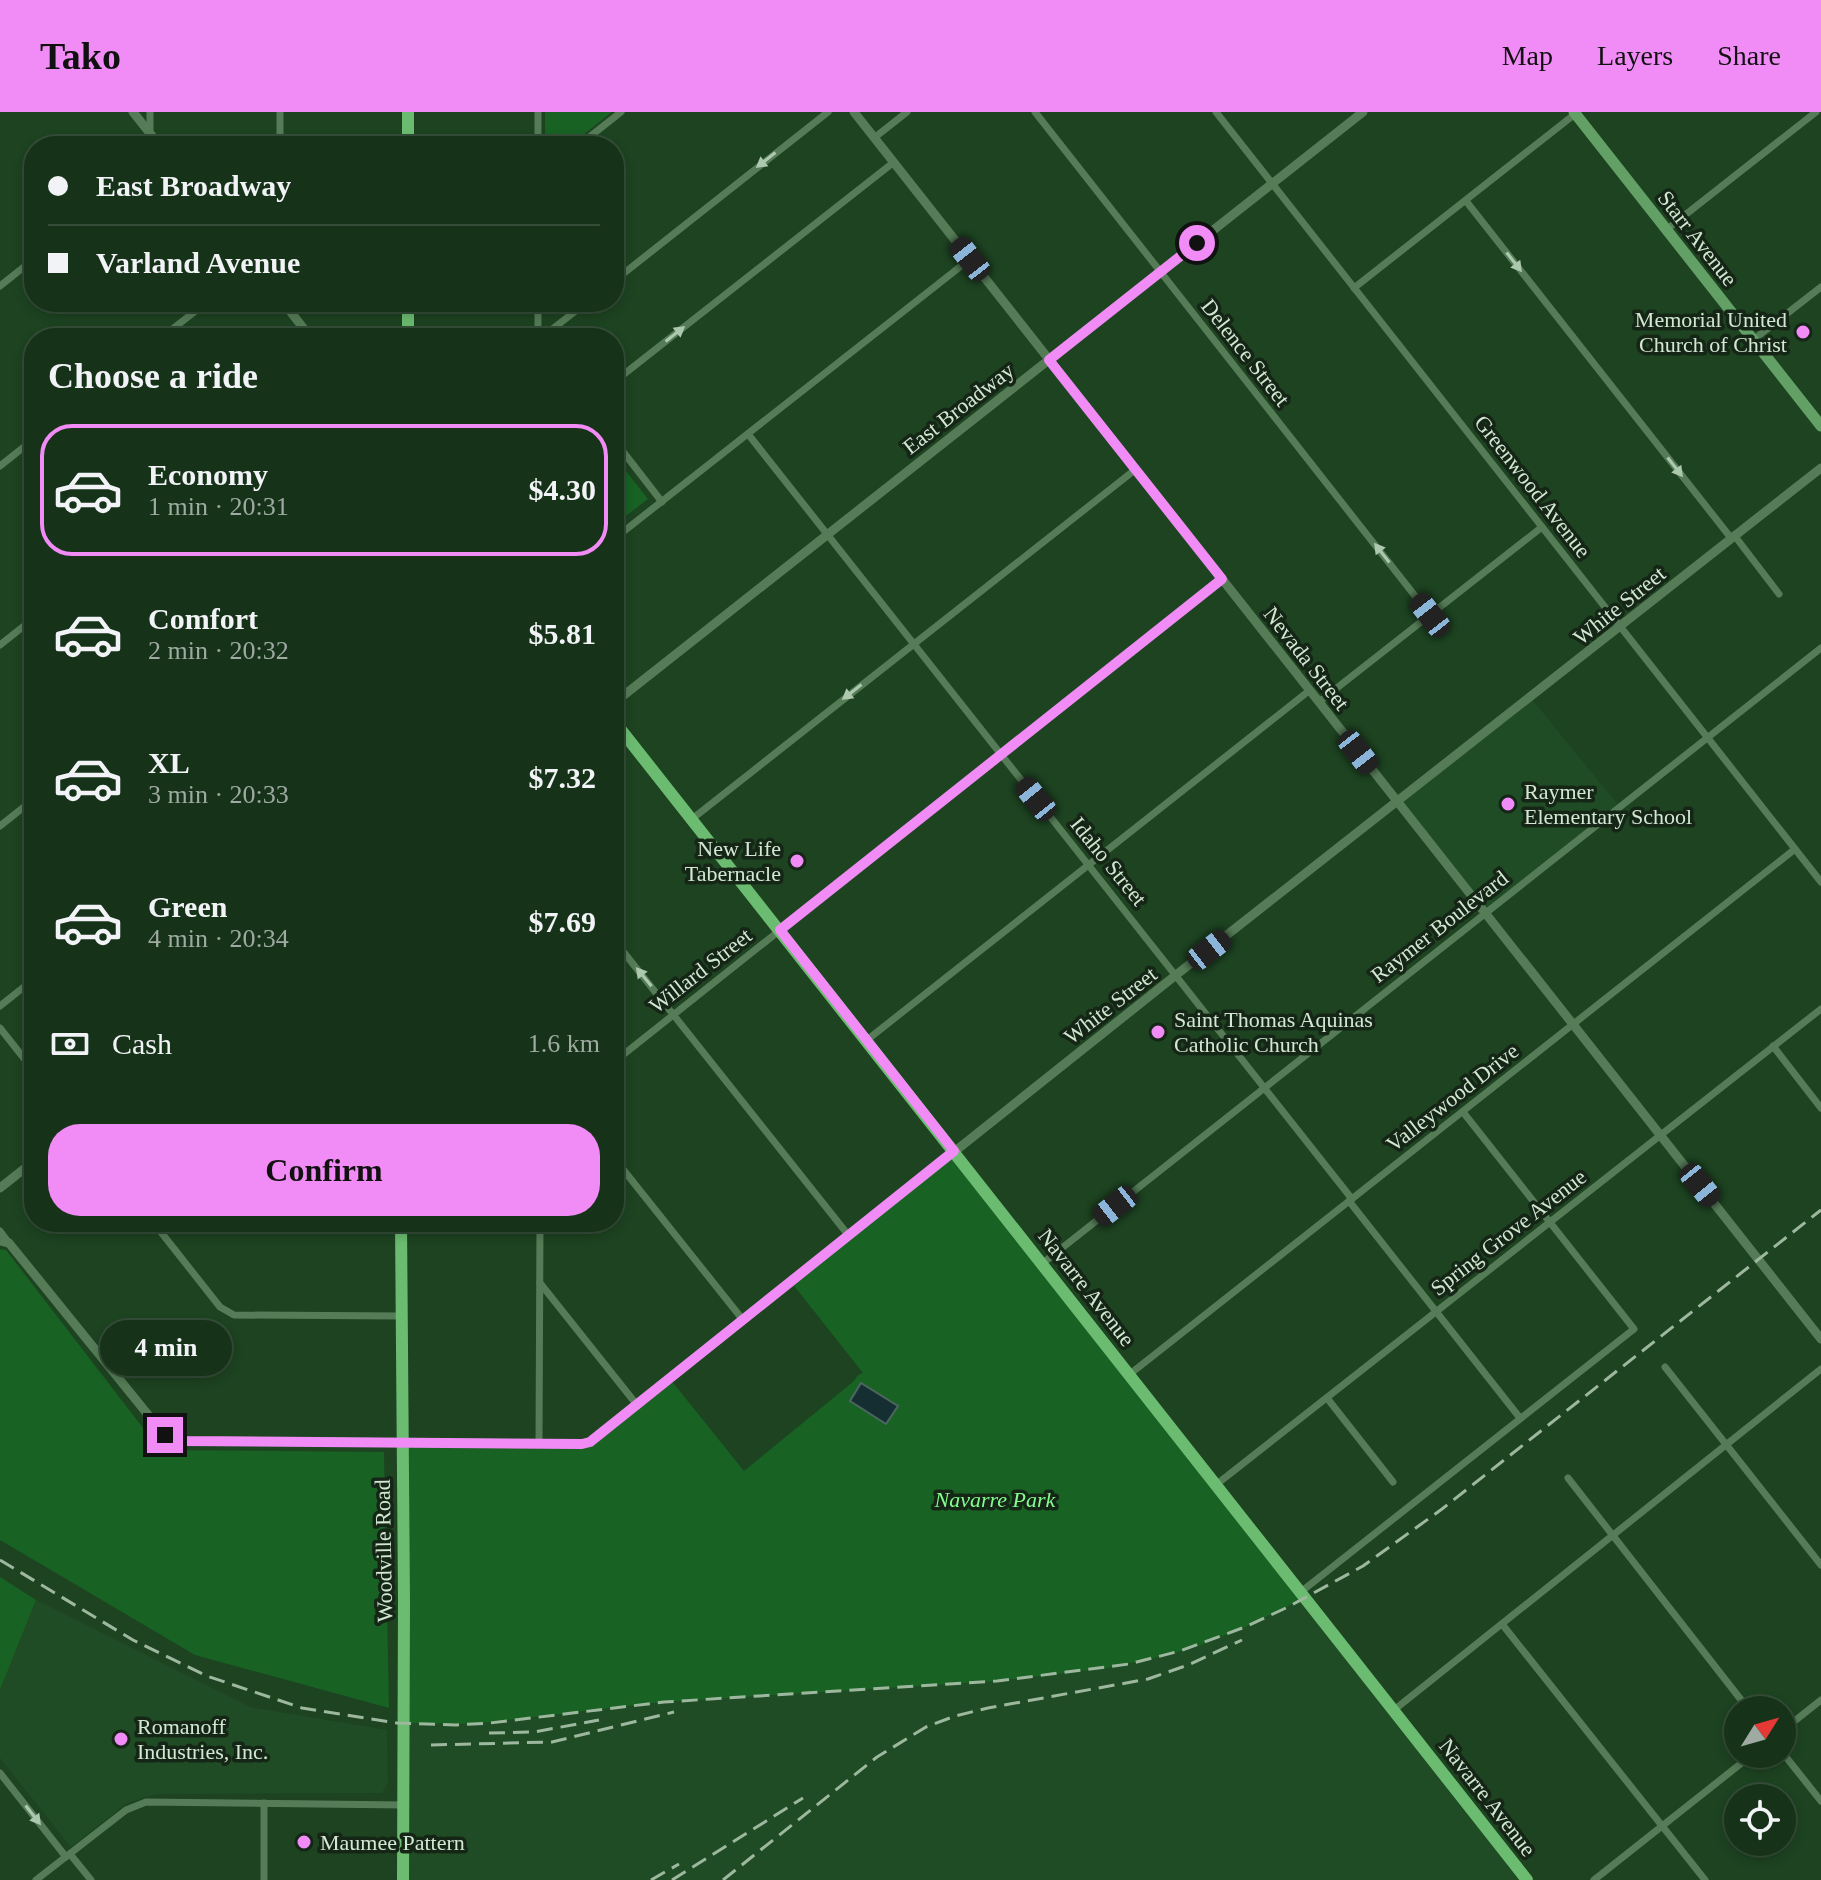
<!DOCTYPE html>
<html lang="en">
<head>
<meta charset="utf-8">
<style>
  :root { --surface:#163219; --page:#233e26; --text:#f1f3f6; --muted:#9eaaa2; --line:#354d38; --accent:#f18bf5 }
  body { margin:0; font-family:Georgia,serif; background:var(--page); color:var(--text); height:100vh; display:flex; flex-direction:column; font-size:30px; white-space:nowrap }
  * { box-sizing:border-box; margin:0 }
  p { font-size:26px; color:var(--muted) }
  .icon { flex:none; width:44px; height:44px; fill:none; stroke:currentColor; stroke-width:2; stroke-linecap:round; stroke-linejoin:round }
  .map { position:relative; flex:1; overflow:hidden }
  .side { position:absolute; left:24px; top:216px; width:600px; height:904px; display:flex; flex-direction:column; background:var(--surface); border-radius:32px; box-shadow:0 4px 12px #0003,0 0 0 2px var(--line) }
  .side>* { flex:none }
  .top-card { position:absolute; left:24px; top:24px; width:600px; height:176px; border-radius:32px; box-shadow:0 4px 12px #0003,0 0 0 2px var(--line); display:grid; align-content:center; height:176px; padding:0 24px; background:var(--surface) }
  .needle { width:52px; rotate:53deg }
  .buttons { position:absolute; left:1724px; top:1584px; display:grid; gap:16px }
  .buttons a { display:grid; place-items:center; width:72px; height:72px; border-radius:50%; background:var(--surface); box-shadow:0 4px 12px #0003,0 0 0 2px var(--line); font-size:40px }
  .end { position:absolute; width:36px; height:36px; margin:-18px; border:10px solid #f18bf5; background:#111; box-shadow:0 0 0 4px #111 }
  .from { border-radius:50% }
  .bubble { position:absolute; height:56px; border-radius:28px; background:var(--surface); box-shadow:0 4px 12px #0003,0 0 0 2px var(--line); font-size:26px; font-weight:600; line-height:56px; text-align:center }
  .car { position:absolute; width:24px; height:48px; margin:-24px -12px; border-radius:10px; box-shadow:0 0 6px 2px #0007; background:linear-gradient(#222 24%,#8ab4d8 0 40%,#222 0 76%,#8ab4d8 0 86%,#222 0) }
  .top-card b { display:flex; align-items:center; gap:28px; height:76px; font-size:30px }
  .top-card b+b { border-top:2px solid var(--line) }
  .top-card i { width:20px; height:20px; background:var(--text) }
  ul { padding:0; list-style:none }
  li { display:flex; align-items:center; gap:24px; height:132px; margin:0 16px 12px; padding:0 8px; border:4px solid transparent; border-radius:32px }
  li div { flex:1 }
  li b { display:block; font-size:30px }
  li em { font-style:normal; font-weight:600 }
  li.selected { border-color:var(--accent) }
  li>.icon { width:72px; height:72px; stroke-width:1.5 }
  h2 { padding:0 24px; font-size:36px; line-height:96px }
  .pay { display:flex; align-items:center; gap:20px; height:88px; padding:0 24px; font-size:30px }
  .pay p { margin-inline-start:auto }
  .cta { display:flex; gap:16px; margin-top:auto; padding:16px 24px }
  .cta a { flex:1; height:92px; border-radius:32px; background:var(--accent); color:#111; font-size:32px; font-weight:600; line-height:92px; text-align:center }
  header { display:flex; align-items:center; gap:48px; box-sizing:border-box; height:112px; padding:0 40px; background:var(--accent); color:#111 }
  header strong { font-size:38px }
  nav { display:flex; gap:44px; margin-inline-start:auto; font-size:28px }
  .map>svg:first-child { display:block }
  .built { fill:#1f4c24 }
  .green { fill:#186224 }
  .water { fill:#152e31; stroke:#4e6662; stroke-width:2 }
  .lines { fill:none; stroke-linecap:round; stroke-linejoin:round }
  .minor { stroke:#557c57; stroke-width:7 }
  .tertiary { stroke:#557c57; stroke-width:9 }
  .secondary { stroke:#62a066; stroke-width:11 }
  .primary { stroke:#6bbc71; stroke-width:12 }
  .rail { stroke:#9db89f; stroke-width:3; stroke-dasharray:16 8; stroke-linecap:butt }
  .oneway { fill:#acc8ae }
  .route { stroke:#f18bf5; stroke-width:10 }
  .poi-dot { fill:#f18bf5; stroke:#152516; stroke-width:3 }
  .labels { text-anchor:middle; stroke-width:7; stroke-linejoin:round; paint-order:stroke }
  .street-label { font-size:22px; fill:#d2e8d3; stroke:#152516 }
  .poi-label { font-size:22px; fill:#d2e8d3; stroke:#152516; text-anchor:start }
  .park-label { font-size:22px; font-style:italic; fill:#83fe8e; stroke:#152516 }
</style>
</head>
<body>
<header>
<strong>Tako</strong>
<nav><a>Map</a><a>Layers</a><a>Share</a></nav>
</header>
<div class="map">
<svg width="1821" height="1768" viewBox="0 0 1821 1768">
  <rect width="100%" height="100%" fill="#1d4321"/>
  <g class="built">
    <path d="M1530 585 1620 695 1485 800 1397 689Z"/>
    <path d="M1307 1485 1527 1768H402L404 1611 474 1612 664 1590 898 1575 1107 1556 1201 1533 1245 1515Z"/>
    <path d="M36 1488 250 1595 387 1618 388 1671 382 1681 157 1682 127 1691 71 1735 0 1646V1578Z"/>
  </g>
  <g class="green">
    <path d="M545 0H612L569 34H545Z"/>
    <path d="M614 344 648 387 614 413Z"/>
    <path d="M954 1039 1307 1485 1245 1515 1201 1533 1168 1543 1107 1556 997 1569 664 1590 474 1612 404 1611 402 1331 582 1332 670 1267 744 1359 854 1269 858 1263 863 1261 791 1170Z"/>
    <path d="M0 1137 6 1138 160 1338 384 1340 389 1596 195 1543 0 1428Z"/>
    <path d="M0 1465 36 1488 0 1578Z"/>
  </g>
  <path class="water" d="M861 1271 898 1294 886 1312 850 1289Z"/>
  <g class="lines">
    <g class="minor">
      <path d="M1035 0 1430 503"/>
      <path d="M1216 0 1821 770"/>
      <path d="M150 21V0"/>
      <path d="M874 26 907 0"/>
      <path d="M280 34V0"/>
      <path d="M538 34V0"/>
      <path d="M578 34 621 0"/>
      <path d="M1466 89 1731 426"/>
      <path d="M1666 118 1816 0"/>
      <path d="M614 169 828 0"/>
      <path d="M0 174 34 147"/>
      <path d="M1354 176 1575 2"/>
      <path d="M538 190V226"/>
      <path d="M161 226 207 190"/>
      <path d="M541 226 587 190"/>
      <path d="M1753 228 1821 175"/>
      <path d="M614 270 894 50"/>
      <path d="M748 322 1352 1087"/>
      <path d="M614 328 662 390"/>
      <path d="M0 354 34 327"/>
      <path d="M1734 423 1779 482"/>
      <path d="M614 427 970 147"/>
      <path d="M0 533 34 506"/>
      <path d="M1319 590 1542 415"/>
      <path d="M692 707 1136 357"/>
      <path d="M0 714 34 687"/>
      <path d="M614 828 849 1124"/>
      <path d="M0 894 34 867"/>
      <path d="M0 916 34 959"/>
      <path d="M867 928 1310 578"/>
      <path d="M1773 934 1821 996"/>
      <path d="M614 950 1222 467"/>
      <path d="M614 1046 743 1208"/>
      <path d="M1349 1089 1520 1306"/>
      <path d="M153 1110 220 1195 234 1203 400 1204"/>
      <path d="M0 1119 9 1131"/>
      <path d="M1043 1151 1821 536"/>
      <path d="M540 1171 637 1293"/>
      <path d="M1665 1255 1821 1453"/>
      <path d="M1130 1262 1795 737"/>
      <path d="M1327 1286 1393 1370"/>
      <path d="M539 1331 540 1110"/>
      <path d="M1568 1366 1749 1598"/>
      <path d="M1217 1372 1821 897"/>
      <path d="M1302 1479 1634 1217 1463 1000"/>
      <path d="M1502 1512 1705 1768"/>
      <path d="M1394 1598 1821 1257"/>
      <path d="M1782 1619 1821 1588"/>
      <path d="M1782 1640 1821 1689"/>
      <path d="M0 1661 66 1745"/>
      <path d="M70 1742 91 1768"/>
      <path d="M36 1768 126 1698 146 1690 404 1693"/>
      <path d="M264 1768V1691"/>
      <path d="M1594 1768 1753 1642"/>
    </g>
    <g class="tertiary">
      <path d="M133 0 160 34"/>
      <path d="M854 0 1821 1227"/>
      <path d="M283 190 311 226"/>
      <path d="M614 591 1363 0"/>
      <path d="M0 1076 34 1049"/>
      <path d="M0 1129 9 1131 162 1320 182 1329 582 1332 590 1330 1176 863 1821 356"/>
    </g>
    <path class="secondary" d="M1574 0 1821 314"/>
    <g class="primary">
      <path d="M408 34V0"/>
      <path d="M408 190V226"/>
      <path d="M614 609 1527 1768"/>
      <path d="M401 1110 404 1489 403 1768"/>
    </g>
    <g class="rail">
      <path d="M0 1448 133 1528 207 1564 302 1596 397 1611 456 1613 490 1611 664 1590 997 1569 1129 1552 1180 1539 1245 1515 1288 1495 1363 1454 1442 1397 1821 1098"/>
      <path d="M489 1621 534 1620 599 1608"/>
      <path d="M431 1633 552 1630 674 1600"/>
      <path d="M651 1768 679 1752"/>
      <path d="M672 1768 803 1686"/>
      <path d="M723 1768 877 1645 926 1615 955 1604 988 1596 1148 1567 1188 1553 1242 1528"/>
    </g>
  </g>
  <defs><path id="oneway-solid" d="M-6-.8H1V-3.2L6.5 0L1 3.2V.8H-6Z" transform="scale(2)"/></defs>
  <g class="oneway">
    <use href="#oneway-solid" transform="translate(766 48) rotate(142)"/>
    <use href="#oneway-solid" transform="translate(1514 150) rotate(52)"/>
    <use href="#oneway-solid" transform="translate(675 222) rotate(-38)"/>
    <use href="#oneway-solid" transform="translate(1675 355) rotate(52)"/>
    <use href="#oneway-solid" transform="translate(1382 441) rotate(-128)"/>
    <use href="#oneway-solid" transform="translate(852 580) rotate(142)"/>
    <use href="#oneway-solid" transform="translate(644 865) rotate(-129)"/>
    <use href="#oneway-solid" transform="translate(33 1703) rotate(52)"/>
  </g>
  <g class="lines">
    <path class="route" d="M165 1323 182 1329 582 1332 590 1330 954 1039 780 818 1222 467 1049 248 1197 131"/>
  </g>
  <g class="poi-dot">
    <circle cx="1803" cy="220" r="8"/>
    <circle cx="1508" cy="692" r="8"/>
    <circle cx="797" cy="749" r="8"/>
    <circle cx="1158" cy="920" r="8"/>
    <circle cx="121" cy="1627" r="8"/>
    <circle cx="304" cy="1730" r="8"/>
  </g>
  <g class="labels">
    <g class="street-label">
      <text transform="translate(1698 126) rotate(52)" y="8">Starr Avenue</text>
      <text transform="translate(1246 240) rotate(52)" y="8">Delence Street</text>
      <text transform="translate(958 296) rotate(-38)" y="8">East Broadway</text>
      <text transform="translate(1533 374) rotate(52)" y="8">Greenwood Avenue</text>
      <text transform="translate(1619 493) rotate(-39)" y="8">White Street</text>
      <text transform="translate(1307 546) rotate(52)" y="8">Nevada Street</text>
      <text transform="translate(1109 749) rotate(51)" y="8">Idaho Street</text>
      <text transform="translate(1439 814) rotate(-38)" y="8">Raymer Boulevard</text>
      <text transform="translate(700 858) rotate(-38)" y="8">Willard Street</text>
      <text transform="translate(1110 893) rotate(-38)" y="8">White Street</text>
      <text transform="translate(1452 985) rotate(-38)" y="8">Valleywood Drive</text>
      <text transform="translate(1508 1120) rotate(-38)" y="8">Spring Grove Avenue</text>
      <text transform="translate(1087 1175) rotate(52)" y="8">Navarre Avenue</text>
      <text transform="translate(383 1439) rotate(-91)" y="8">Woodville Road</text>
      <text transform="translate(1488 1685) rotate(52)" y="8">Navarre Avenue</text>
    </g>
    <g class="poi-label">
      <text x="1787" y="215" text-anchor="end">Memorial United<tspan x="1787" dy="25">Church of Christ</tspan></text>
      <text x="1524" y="687">Raymer<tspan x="1524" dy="25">Elementary School</tspan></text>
      <text x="781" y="744" text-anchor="end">New Life<tspan x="781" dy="25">Tabernacle</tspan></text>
      <text x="1174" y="915">Saint Thomas Aquinas<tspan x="1174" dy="25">Catholic Church</tspan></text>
      <text x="137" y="1622">Romanoff<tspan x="137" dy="25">Industries, Inc.</tspan></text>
      <text x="320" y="1738">Maumee Pattern</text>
    </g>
    <g class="park-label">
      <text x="995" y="1395">Navarre Park</text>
    </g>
  </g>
</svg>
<div class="buttons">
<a><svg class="needle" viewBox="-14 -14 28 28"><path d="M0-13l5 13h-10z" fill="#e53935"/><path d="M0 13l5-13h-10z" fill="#9eaaa2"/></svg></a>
<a><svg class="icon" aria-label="locate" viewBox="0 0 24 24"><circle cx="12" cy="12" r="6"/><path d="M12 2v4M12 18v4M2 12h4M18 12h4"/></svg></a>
</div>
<i class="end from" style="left:1197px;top:131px"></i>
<i class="end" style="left:165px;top:1323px"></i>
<div class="bubble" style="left:100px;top:1208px;width:132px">4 min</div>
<i class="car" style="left:970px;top:147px;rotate:322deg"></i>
<i class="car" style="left:1430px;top:503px;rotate:322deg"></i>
<i class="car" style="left:1358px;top:640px;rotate:142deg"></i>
<i class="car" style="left:1036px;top:687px;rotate:321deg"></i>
<i class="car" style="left:1209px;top:838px;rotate:52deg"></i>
<i class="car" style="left:1700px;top:1073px;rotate:141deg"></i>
<i class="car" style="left:1115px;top:1094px;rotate:232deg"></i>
<div class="top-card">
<b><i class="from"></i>East Broadway</b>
<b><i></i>Varland Avenue</b>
</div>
<section class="side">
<h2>Choose a ride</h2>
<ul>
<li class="selected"><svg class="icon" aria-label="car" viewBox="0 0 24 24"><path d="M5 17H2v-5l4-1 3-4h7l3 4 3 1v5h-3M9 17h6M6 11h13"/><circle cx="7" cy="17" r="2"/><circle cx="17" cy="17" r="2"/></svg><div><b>Economy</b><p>1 min · 20:31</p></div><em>$4.30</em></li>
<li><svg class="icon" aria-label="car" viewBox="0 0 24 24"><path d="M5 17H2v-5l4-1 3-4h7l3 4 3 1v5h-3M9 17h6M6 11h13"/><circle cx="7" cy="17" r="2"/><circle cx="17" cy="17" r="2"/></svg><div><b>Comfort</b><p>2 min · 20:32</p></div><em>$5.81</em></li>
<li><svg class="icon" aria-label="car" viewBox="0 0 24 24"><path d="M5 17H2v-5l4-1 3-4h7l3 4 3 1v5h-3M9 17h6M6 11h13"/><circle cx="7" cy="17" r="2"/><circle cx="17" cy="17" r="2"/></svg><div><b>XL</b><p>3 min · 20:33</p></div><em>$7.32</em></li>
<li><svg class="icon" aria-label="car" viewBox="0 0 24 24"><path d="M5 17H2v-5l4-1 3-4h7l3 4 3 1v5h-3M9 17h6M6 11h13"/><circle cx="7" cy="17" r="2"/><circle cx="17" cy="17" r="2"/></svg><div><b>Green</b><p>4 min · 20:34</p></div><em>$7.69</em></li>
</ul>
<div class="pay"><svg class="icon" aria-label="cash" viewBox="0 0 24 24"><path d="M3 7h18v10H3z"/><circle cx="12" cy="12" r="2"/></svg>Cash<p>1.6 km</p></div>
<div class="cta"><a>Confirm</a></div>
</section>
</div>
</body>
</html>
